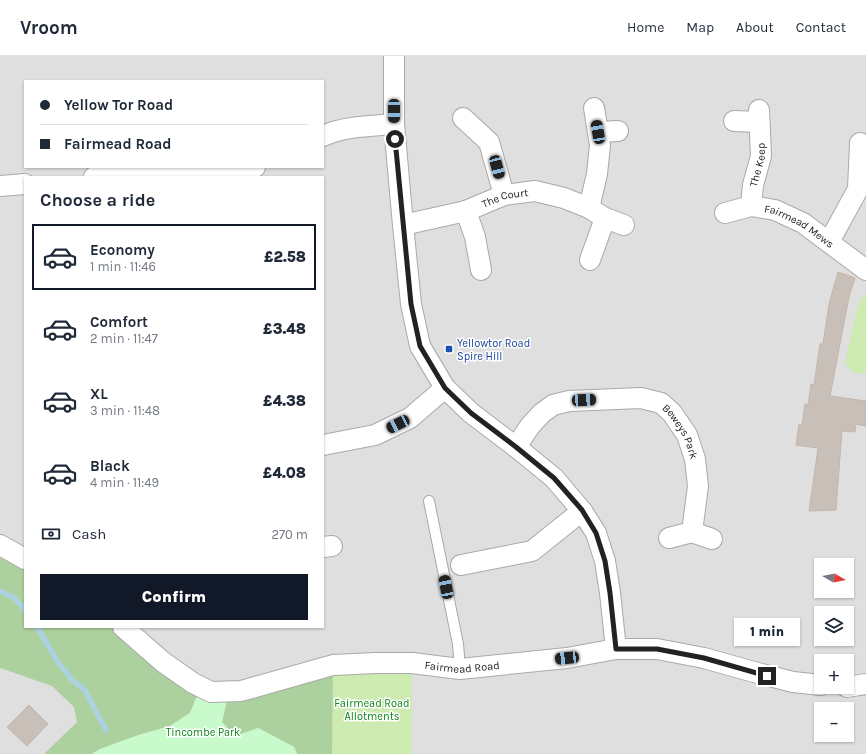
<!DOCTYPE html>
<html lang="en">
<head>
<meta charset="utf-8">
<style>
  :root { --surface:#fff; --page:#f6f6f7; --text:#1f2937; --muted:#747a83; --line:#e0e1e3; --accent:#111827 }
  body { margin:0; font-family:Karla,sans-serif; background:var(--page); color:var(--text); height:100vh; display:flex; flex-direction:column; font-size:15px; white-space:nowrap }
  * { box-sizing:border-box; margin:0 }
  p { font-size:13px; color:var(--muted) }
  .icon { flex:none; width:22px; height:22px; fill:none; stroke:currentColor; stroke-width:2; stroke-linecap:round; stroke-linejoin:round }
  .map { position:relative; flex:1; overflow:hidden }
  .side { position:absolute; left:24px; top:120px; width:300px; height:452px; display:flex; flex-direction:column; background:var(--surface); border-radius:0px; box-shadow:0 1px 3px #0004 }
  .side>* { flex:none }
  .banner { position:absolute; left:24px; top:24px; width:300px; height:88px; border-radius:0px; box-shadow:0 1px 3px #0004; display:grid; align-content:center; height:88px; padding:0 16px; background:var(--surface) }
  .needle { width:26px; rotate:99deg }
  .buttons { position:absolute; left:814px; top:502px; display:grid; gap:8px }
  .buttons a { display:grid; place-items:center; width:40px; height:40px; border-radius:0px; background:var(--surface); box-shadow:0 1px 3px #0004; font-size:20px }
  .end { position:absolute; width:18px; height:18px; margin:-9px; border:5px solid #222; background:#fff; box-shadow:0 0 0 2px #fff }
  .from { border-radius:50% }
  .bubble { position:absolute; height:28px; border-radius:0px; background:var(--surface); box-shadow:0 1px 3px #0004; font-size:13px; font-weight:800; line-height:28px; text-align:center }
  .car { position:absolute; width:12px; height:24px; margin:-12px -6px; border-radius:5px; box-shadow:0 0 3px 1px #0007; background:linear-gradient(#222 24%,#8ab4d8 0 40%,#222 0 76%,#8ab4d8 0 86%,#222 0) }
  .banner b { display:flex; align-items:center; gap:14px; height:38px; font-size:15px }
  .banner b+b { border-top:1px solid var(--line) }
  .banner i { width:10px; height:10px; background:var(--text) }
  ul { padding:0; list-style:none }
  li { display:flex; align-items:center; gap:12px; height:66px; margin:0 8px 6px; padding:0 8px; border:2px solid transparent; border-radius:0px }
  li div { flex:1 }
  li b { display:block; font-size:15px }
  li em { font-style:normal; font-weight:800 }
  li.current { border-color:var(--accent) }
  li>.icon { width:36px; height:36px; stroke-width:1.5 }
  h2 { padding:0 16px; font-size:18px; line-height:48px }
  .pay { display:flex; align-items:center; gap:10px; height:44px; padding:0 16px; font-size:15px }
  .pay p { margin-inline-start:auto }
  .button { display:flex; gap:8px; margin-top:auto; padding:8px 16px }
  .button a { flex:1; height:46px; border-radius:0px; background:var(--accent); color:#fff; font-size:16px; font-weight:800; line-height:46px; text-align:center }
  header { display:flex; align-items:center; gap:24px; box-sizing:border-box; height:56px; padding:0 20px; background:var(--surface); border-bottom:1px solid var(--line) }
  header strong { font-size:19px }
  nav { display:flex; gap:22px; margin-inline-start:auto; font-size:14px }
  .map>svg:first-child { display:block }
  .residential { fill:#e0dfdf; fill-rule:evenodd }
  .grass { fill:#cdebb0 }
  .forest { fill:#add19e }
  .park { fill:#c8facc }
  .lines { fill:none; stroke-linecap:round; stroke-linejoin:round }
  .stream { stroke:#aad3df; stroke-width:5.5 }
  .building { fill:#c7bfb8; stroke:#c4b6ab }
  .service-casing { stroke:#a9a9a9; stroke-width:12 }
  .minor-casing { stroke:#a9a9a9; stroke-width:22 }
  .service { stroke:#fff; stroke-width:10 }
  .minor { stroke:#fff; stroke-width:20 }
  .route { stroke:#222; stroke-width:5 }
  .transit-dot { fill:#1a4fb4; stroke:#fff; stroke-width:1.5 }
  .labels { text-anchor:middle; stroke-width:3; stroke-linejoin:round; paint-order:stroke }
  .street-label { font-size:11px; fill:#222; stroke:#fff }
  .transit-label { font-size:11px; fill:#164399; stroke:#fff; text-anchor:start }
  .park-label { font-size:11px; fill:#0c8416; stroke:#fff }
</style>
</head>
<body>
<header>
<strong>Vroom</strong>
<nav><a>Home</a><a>Map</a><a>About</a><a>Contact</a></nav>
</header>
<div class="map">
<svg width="866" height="698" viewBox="0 0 866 698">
  <rect width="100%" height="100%" fill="#f2efe9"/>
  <path class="residential" d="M0 0H866V698H0ZM25 25H323V111H25ZM25 121H323V571H25ZM821 509H847V535H821ZM821 557H847V583H821ZM821 605H847V631H821ZM821 653H847V679H821Z"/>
  <g class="grass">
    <path d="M864 238H866V318L854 317 845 308 857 252Z"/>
    <path d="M412 607V698H332L333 609Z"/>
  </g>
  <g class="forest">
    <path d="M0 490 25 504V571H120L201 631 190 657 170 670 136 680 100 693 92 698H44L77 666 74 651 52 630 0 612Z"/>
    <path d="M333 609 332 698H297L294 691 258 672 235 680 222 666 229 635Z"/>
  </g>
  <path class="park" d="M201 631 229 635 222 666 235 680 258 672 294 691 297 698H92L100 693 139 679 170 670 190 657Z"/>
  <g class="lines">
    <g class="stream">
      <path d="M0 535 14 542 25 554"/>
      <path d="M37 571 58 606 72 624 85 634 91 646 106 674"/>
    </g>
  </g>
  <g class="building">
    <path d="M838 216 855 222 849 241 830 340 866 345V370L856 368 855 376 842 375 836 454 809 455 818 392 796 389 799 368 802 369 805 348 808 349 811 328 814 329 820 288H823L829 248Z"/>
    <path d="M29 649 48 668 27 690 7 671Z"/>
  </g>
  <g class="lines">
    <defs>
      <path id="service" d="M429 445 458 588 460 613"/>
      <g id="minor">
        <path d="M394 0V68L403 169 411 248 420 290 445 332 471 357 516 391 554 422 582 455 596 477 605 505 610 537 616 593"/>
        <path d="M463 62 489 86 504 139"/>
        <path d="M734 65 759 66"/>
        <path d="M598 76 618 75"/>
        <path d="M323 80C345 70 371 70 394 68"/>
        <path d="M94 121 121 118 205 120 251 113 255 111"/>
        <path d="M0 130 25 128"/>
        <path id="s1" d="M751 150 753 129 761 100 759 54"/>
        <path d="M589 152 597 118 600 89 594 52"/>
        <path d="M466 155 475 181 481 214"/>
        <path id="s2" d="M725 157 751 150 775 154 803 167 866 214"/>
        <path d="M605 162 624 169"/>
        <path id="s3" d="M403 169 466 155 504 139 535 135 564 142 589 152 605 162 590 204"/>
        <path d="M829 186 858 133 860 87"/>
        <path d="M323 389 375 379 410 362 445 332"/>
        <path id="s4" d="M516 391 530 370 542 357 553 349 569 345 641 342 661 347 672 357 687 379 695 403 698 430 692 476"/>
        <path d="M669 482 692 476 712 483"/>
        <path d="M0 489 25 503"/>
        <path d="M323 491 332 490"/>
        <path d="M461 509 532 495 582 455"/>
        <path id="s5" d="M123 571 163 606 193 627 211 636 241 635 333 609 376 607H412L460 613 567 602 616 593H657L704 602 754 616 793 626 821 629"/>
        <path d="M847 631 866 628"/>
      </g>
    </defs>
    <use href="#service" class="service-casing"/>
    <use href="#minor" class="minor-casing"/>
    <use href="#service" class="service"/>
    <use href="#minor" class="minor"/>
  </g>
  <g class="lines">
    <path class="route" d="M395 83 411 248 420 290 445 332 471 357 516 391 554 422 582 454 596 477 605 505 610 537 616 593H657L704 602 767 620"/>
  </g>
  <rect class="transit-dot" x="445" y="289" width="8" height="8" rx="2"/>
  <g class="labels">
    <g class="street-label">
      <text dy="4" stroke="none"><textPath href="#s1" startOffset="42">The Keep</textPath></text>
      <text dy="4" stroke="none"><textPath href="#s3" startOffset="106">The Court</textPath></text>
      <text dy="4" stroke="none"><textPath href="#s2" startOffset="80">Fairmead Mews</textPath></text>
      <text dy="4" stroke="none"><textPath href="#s4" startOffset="201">Beweys Park</textPath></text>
      <text dy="4" stroke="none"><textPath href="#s5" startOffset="365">Fairmead Road</textPath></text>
    </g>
    <g class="transit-label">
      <text x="457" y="291">Yellowtor Road<tspan x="457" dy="13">Spire Hill</tspan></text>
    </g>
    <g class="park-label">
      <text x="372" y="651">Fairmead Road<tspan x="372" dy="13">Allotments</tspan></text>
      <text x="203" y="680">Tincombe Park</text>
    </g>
  </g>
</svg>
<div class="buttons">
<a><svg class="needle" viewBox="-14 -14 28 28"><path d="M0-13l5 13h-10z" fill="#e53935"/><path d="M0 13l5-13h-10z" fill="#747a83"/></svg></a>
<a><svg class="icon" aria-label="layers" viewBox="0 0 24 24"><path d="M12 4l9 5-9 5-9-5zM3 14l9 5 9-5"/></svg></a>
<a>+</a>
<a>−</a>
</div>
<i class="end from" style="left:395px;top:83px"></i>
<i class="end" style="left:767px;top:620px"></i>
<div class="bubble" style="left:734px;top:562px;width:66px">1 min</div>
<i class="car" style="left:394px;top:55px;rotate:180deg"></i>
<i class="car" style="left:598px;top:76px;rotate:350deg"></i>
<i class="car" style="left:497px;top:111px;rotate:165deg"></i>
<i class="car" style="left:584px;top:344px;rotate:87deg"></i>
<i class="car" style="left:398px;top:368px;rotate:244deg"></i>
<i class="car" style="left:446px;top:531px;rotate:349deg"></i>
<i class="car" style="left:567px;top:602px;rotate:264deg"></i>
<div class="banner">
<b><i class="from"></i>Yellow Tor Road</b>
<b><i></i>Fairmead Road</b>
</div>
<section class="side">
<h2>Choose a ride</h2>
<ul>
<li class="current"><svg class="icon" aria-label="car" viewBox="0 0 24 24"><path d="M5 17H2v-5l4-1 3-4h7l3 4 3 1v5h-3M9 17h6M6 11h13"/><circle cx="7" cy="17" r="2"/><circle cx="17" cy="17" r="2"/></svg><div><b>Economy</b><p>1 min · 11:46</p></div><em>£2.58</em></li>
<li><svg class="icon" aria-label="car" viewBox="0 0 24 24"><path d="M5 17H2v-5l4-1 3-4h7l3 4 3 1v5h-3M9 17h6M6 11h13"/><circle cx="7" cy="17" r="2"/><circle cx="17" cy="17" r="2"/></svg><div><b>Comfort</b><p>2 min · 11:47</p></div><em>£3.48</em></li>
<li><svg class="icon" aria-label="car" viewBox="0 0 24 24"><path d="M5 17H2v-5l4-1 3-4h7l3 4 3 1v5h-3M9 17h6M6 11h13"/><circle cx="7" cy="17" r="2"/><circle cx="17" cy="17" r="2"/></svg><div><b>XL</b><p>3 min · 11:48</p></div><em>£4.38</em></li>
<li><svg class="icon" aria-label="car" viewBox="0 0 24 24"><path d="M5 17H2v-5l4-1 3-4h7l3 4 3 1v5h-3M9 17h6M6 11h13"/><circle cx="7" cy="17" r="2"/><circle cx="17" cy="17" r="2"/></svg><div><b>Black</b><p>4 min · 11:49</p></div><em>£4.08</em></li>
</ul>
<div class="pay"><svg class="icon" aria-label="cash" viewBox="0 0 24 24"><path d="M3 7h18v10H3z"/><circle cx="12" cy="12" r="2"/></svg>Cash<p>270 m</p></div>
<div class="button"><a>Confirm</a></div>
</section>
</div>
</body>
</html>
